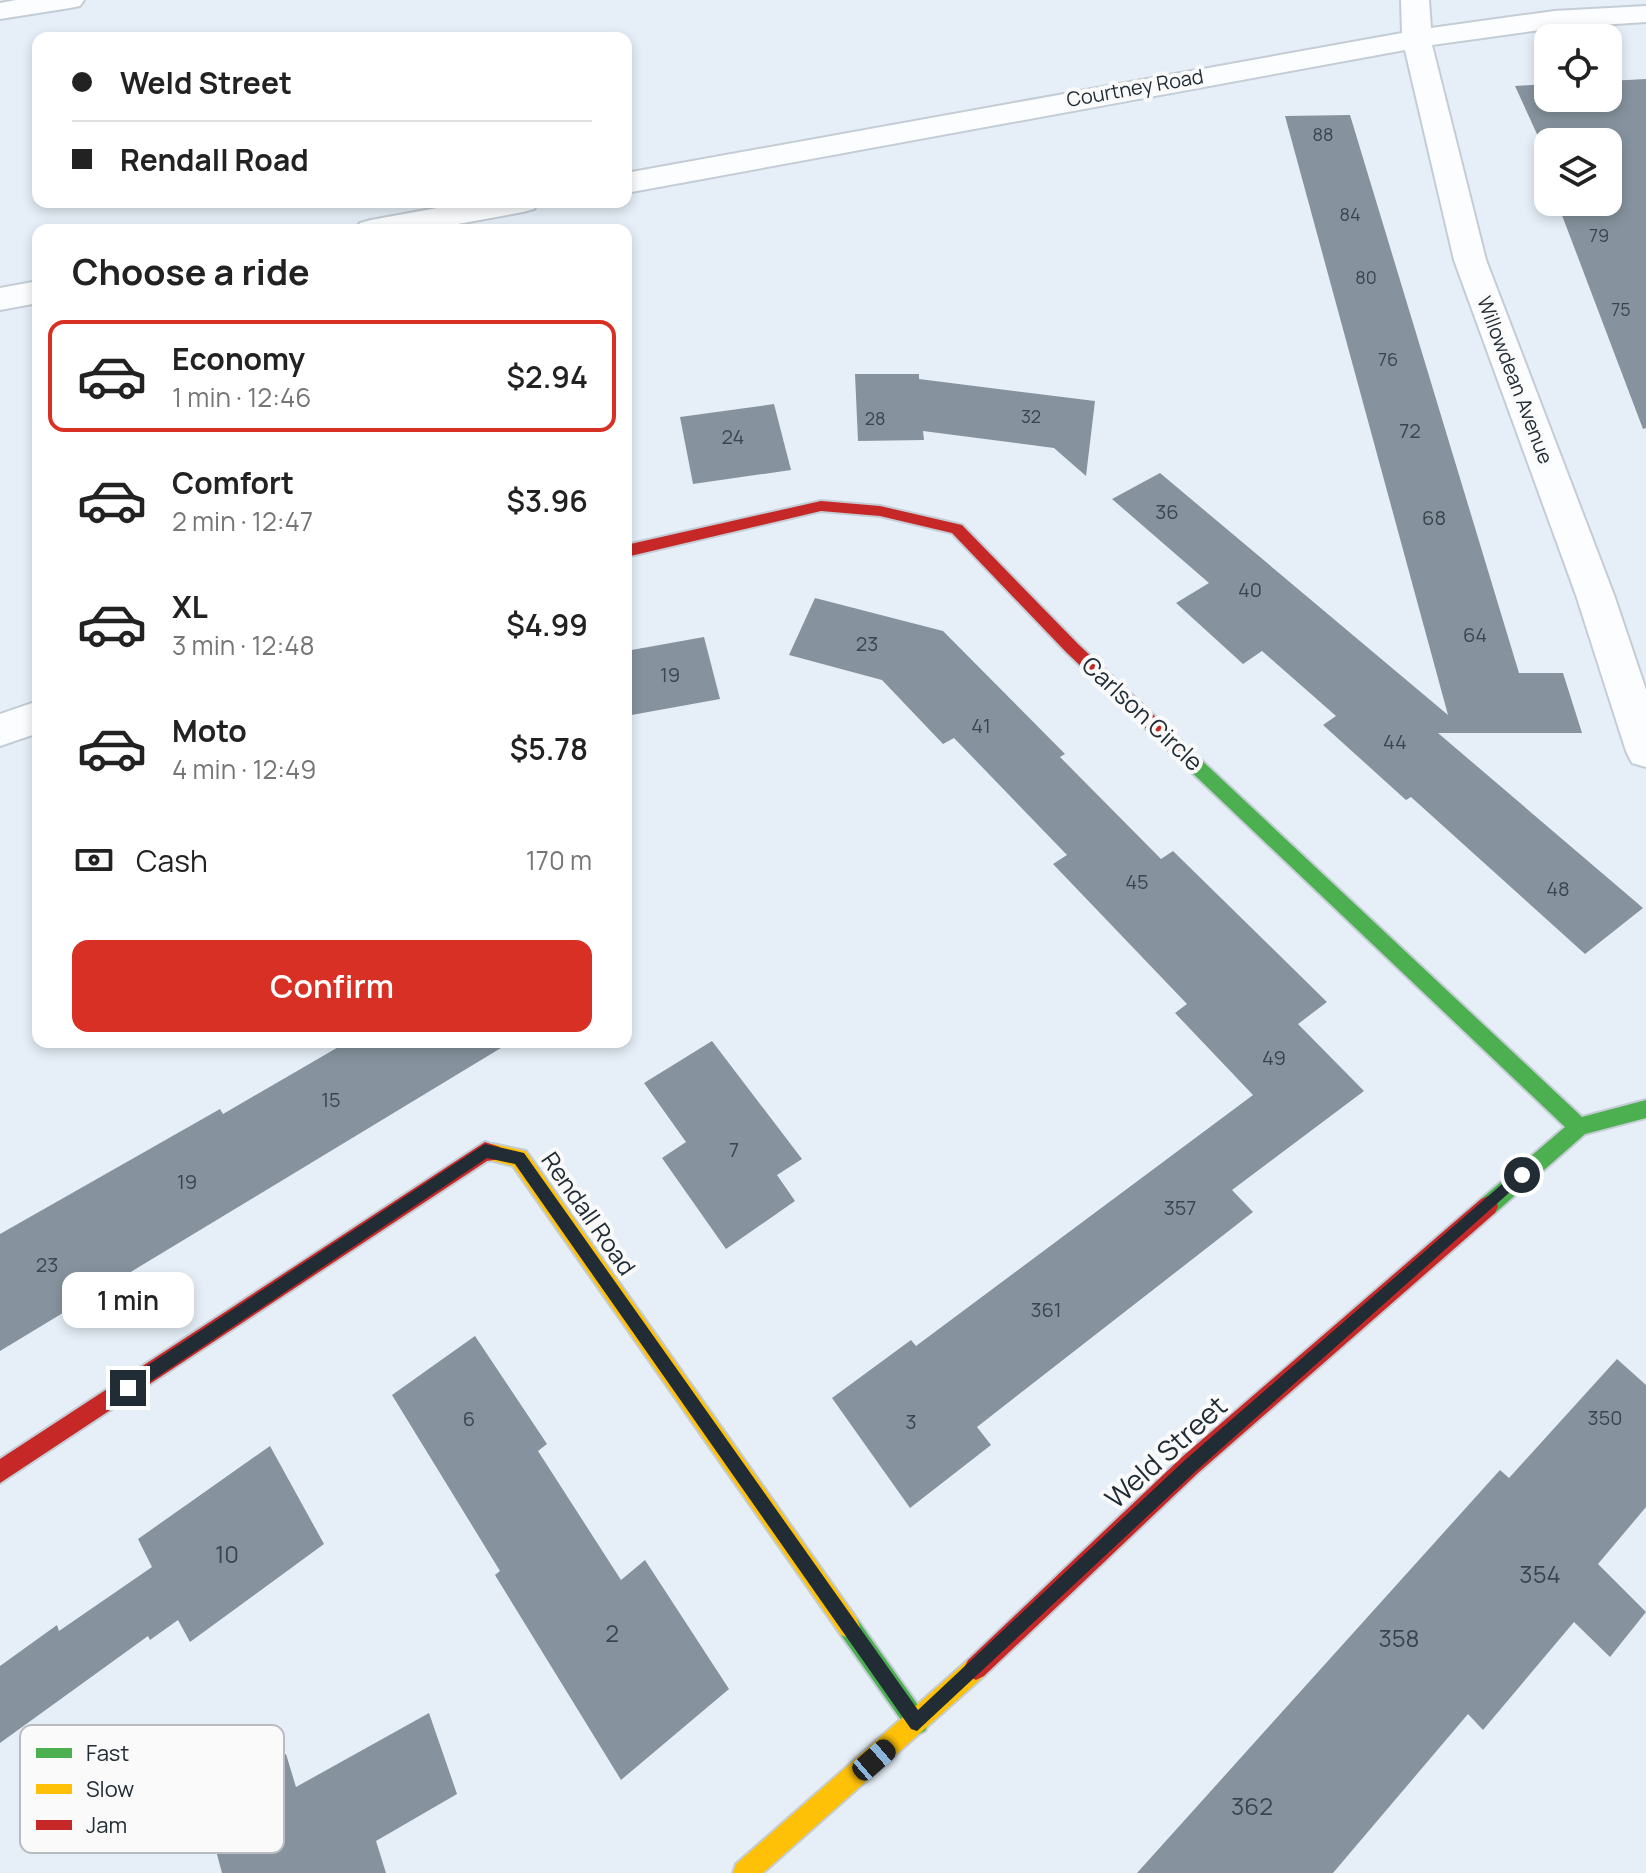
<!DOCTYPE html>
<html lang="en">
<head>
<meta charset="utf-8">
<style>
  :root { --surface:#fff; --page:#f6f6f6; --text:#222; --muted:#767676; --line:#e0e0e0; --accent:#d93025 }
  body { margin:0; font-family:Manrope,sans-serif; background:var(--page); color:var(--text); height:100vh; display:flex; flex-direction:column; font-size:30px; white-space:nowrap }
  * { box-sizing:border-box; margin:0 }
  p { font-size:26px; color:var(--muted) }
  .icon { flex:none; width:44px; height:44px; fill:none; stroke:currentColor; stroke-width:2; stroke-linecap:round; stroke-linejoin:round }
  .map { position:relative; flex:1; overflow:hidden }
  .drawer { position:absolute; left:32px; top:224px; width:600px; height:824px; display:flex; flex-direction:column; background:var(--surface); border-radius:16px; box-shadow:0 4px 12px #0003 }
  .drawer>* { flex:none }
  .banner { position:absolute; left:32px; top:32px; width:600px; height:176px; border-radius:16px; box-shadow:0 4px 12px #0003; display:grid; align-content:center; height:176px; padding:0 40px; background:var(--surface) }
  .tools { position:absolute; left:1534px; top:24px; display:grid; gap:16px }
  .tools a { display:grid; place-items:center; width:88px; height:88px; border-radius:16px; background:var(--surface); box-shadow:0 4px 12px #0003; font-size:40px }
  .end { position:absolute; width:36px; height:36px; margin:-18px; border:10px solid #212c35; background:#fff; box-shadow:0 0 0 4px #fff }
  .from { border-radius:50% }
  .bubble { position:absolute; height:56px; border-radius:16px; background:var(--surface); box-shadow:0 4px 12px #0003; font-size:26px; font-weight:600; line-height:56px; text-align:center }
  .car { position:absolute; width:24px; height:48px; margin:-24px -12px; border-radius:10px; box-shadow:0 0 6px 2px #0007; background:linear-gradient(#222 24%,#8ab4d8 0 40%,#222 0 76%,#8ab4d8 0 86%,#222 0) }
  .banner b { display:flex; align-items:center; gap:28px; height:76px; font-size:30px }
  .banner b+b { border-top:2px solid var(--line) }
  .banner i { width:20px; height:20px; background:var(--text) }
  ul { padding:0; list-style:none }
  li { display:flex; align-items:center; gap:24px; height:112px; margin:0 16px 12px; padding:0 24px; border:4px solid transparent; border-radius:16px }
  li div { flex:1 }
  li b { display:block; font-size:30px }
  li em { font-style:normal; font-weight:600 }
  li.active { border-color:var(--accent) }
  li>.icon { width:72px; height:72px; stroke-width:1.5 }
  h2 { padding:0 40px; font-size:36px; line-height:96px }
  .pay { display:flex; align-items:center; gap:20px; height:88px; padding:0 40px; font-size:30px }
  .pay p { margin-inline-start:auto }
  .button { display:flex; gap:16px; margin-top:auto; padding:16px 40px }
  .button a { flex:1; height:92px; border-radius:16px; background:var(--accent); color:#fff; font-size:32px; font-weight:600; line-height:92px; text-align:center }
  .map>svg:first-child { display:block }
  .building { fill:#86939e }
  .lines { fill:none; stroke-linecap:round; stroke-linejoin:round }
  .street-casing { stroke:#c4cdd5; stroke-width:4 }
  .fast-casing { stroke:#c4cdd5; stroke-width:4 }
  .slow-casing { stroke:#c4cdd5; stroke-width:4 }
  .jam-casing { stroke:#c4cdd5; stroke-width:4 }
  .street { fill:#fbfdfe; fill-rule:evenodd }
  .fast { fill:#4caf50; fill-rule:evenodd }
  .slow { fill:#ffc107; fill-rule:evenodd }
  .jam { fill:#c62828; fill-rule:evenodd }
  .route { fill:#212c35 }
  .labels { text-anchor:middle; stroke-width:8; stroke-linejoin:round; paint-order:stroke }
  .far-number-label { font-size:18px; fill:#3a464f }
  .far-street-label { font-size:20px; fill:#212c35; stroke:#fafafa }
  .number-label { font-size:20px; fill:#3a464f }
  .street-label { font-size:24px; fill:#212c35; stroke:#fafafa }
  .near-number-label { font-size:24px; fill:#3a464f }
  .near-street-label { font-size:28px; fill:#212c35; stroke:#fafafa }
  .key { fill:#fafafa; stroke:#b9bcbf; stroke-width:2 }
  .key-label { font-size:22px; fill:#212c35 }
</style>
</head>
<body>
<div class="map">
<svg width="1646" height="1873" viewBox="0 0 1646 1873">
  <rect width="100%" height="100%" fill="#e6eff8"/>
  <g class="building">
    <path d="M1646 79V428L1643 429 1557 202H1608V142H1548V182L1537 157 1547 156 1515 86 1548 84V98H1608V81Z"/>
    <path d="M1350 115 1519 673H1563L1582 733H1438L1643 908 1585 954 1411 797 1406 800 1323 725 1336 716 1262 651 1243 664 1176 603 1209 583 1112 499 1160 473 1448 715 1285 116Z"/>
    <path d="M855 374H919V379L1095 401 1086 476 1054 448 923 431 924 440 858 441Z"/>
    <path d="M774 404 791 470 693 484 680 417Z"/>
    <path d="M815 598 943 631 1065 754 1060 757 1161 859 1173 851 1327 1002 1298 1024 1364 1091 1232 1190 1253 1212 977 1427 991 1445 910 1508 832 1398 911 1340 916 1346 1253 1095 1175 1013 1187 1004 1053 864 1067 855 954 738 943 744 882 680 789 655Z"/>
    <path d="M704 637 720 699 626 716V651Z"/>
    <path d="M712 1041 802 1159 777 1175 795 1201 726 1249 662 1158 686 1142 644 1083Z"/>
    <path d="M347 1042H511L0 1351V1234L220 1109 223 1114Z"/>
    <path d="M475 1336 547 1444 538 1451 621 1580 645 1560 729 1689 621 1780 495 1575 500 1571 392 1395Z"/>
    <path d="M1617 1359 1646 1385V1507L1598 1564 1646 1612 1610 1657 1574 1622 1483 1730 1468 1714 1333 1873H1137L1500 1470 1509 1478Z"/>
    <path d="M270 1446 324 1544 190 1642 178 1620 150 1640 148 1636 0 1743V1666L57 1625 59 1631 152 1567 138 1539Z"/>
    <path d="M429 1713 457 1794 376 1841 386 1873H222L203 1802 286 1754 296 1787Z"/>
  </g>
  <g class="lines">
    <defs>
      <g id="street">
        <path d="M16 0H84L80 6 70 8 0 19V3Z"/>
        <path d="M1401 0H1429L1431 28 1554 11 1646 6V22L1554 28 1432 45 1486 260 1614 595 1646 690V767L1632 763 1626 751 1576 595 1454 260 1405 50 626 193V173L1402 33Z"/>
        <path d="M470 202H539L534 209 523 212 425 230H355L360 223 371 220Z"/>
        <path d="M38 281V303L0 310V288Z"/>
        <path d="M38 701V733L0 746V714Z"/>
      </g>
      <g id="fast">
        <path d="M1191 754 1197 756 1582 1117 1646 1100V1118L1585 1134 1495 1213 1488 1216 1481 1213 1478 1206 1481 1199 1565 1127 1185 766 1183 761Z"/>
        <path d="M849 1616 857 1619 925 1715 929 1723 925 1731 917 1735 909 1731 841 1635 838 1627 841 1619Z"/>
      </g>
      <g id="slow">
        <path d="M493 1144 526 1151 857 1619 860 1627 857 1635 849 1638 841 1635 513 1166 486 1159 483 1153 486 1147Z"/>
        <path d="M976 1656 984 1660 988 1668 984 1676 763 1873H733L736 1864 968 1660Z"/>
      </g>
      <g id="jam">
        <path d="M821 501 880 506 962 525 1078 644 1197 756 1199 761 1197 766H1185L1066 652 952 533 880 516 821 511 626 557V545Z"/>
        <path d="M485 1142 500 1147 503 1153 500 1159 487 1161 0 1483V1459Z"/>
        <path d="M1488 1196 1495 1199 1498 1206 1495 1213 1198 1473 984 1676 976 1680 968 1676 964 1668 968 1660 1182 1457 1481 1199Z"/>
      </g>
    </defs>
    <use href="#street" class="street-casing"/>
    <use href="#fast" class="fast-casing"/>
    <use href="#slow" class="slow-casing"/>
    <use href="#jam" class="jam-casing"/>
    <use href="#street" class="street"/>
    <use href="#fast" class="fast"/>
    <use href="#slow" class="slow"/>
    <use href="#jam" class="jam"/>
  </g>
  <path class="route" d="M485 1144 524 1153 918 1710 1185 1460 1517 1171 1522 1169 1529 1175 1196 1471 917 1731 911 1729 515 1164 487 1158 133 1393H122V1382Z"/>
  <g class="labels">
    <g class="far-number-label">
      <text x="1323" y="141">88</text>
      <text x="1350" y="221">84</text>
      <text x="1599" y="242">79</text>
      <text x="1366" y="284">80</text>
      <text x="1621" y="316">75</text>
      <text x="1388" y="366">76</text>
      <text x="1031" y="423">32</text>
      <text x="875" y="425">28</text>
    </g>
    <g class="far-street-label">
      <text transform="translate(1135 88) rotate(-10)" y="7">Courtney Road</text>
      <text transform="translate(1515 380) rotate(69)" y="7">Willowdean Avenue</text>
    </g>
    <g class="number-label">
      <text x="1410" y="438">72</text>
      <text x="733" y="444">24</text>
      <text x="1167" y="519">36</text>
      <text x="1434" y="525">68</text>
      <text x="1250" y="597">40</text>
      <text x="1475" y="642">64</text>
      <text x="867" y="651">23</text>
      <text x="670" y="682">19</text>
      <text x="981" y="733">41</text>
      <text x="1395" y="749">44</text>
      <text x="1137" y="889">45</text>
      <text x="1558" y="896">48</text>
      <text x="1274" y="1065">49</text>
      <text x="331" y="1107">15</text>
      <text x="734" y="1157">7</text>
      <text x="187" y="1189">19</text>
      <text x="1180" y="1215">357</text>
      <text x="47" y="1272">23</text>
      <text x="1046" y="1317">361</text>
      <text x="1605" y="1425">350</text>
      <text x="469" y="1426">6</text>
      <text x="911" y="1429">3</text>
    </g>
    <g class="street-label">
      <text transform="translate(1142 714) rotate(43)" y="8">Carlson Circle</text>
      <text transform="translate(588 1214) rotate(55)" y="8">Rendall Road</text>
    </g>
    <g class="near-number-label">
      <text x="227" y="1563">10</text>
      <text x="1540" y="1583">354</text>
      <text x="612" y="1642">2</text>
      <text x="1399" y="1647">358</text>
      <text x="1252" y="1815">362</text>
    </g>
    <g class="near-street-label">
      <text transform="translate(1166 1452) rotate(-42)" y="10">Weld Street</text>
    </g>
  </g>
  <rect x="20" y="1725" width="264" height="128" rx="12" class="key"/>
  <rect x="36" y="1748" width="36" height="10" fill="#4caf50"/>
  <rect x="36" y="1784" width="36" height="10" fill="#ffc107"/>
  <rect x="36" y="1820" width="36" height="10" fill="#c62828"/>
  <g class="key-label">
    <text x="86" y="1761">Fast</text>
    <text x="86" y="1797">Slow</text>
    <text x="86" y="1833">Jam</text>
  </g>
</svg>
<div class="tools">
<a><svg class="icon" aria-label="locate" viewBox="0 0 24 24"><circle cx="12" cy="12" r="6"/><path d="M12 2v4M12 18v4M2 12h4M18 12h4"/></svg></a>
<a><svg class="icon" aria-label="layers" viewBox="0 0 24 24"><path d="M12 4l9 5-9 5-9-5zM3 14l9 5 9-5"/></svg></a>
</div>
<i class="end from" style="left:1522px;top:1175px"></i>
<i class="end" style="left:128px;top:1388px"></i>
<div class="bubble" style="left:62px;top:1272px;width:132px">1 min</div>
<i class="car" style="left:874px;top:1760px;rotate:49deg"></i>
<div class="banner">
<b><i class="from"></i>Weld Street</b>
<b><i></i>Rendall Road</b>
</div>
<section class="drawer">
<h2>Choose a ride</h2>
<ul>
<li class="active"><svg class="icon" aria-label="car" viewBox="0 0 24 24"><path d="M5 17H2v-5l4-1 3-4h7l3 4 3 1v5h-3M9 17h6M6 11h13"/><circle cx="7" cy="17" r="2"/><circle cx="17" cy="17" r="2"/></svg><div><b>Economy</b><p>1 min · 12:46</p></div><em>$2.94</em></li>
<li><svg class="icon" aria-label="car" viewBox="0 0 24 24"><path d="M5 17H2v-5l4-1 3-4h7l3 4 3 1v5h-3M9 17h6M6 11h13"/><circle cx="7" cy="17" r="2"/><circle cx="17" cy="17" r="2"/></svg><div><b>Comfort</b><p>2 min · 12:47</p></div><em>$3.96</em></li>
<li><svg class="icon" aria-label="car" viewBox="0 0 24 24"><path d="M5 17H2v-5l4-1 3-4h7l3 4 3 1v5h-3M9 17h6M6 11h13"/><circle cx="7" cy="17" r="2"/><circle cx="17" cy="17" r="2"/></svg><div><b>XL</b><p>3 min · 12:48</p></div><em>$4.99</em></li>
<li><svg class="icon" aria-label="car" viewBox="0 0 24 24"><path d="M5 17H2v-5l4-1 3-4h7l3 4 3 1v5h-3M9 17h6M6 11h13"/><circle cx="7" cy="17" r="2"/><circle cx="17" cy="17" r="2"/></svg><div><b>Moto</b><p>4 min · 12:49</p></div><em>$5.78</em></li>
</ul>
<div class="pay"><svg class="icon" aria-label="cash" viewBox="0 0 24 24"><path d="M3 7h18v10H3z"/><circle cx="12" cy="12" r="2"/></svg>Cash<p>170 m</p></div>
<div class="button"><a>Confirm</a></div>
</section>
</div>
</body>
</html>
